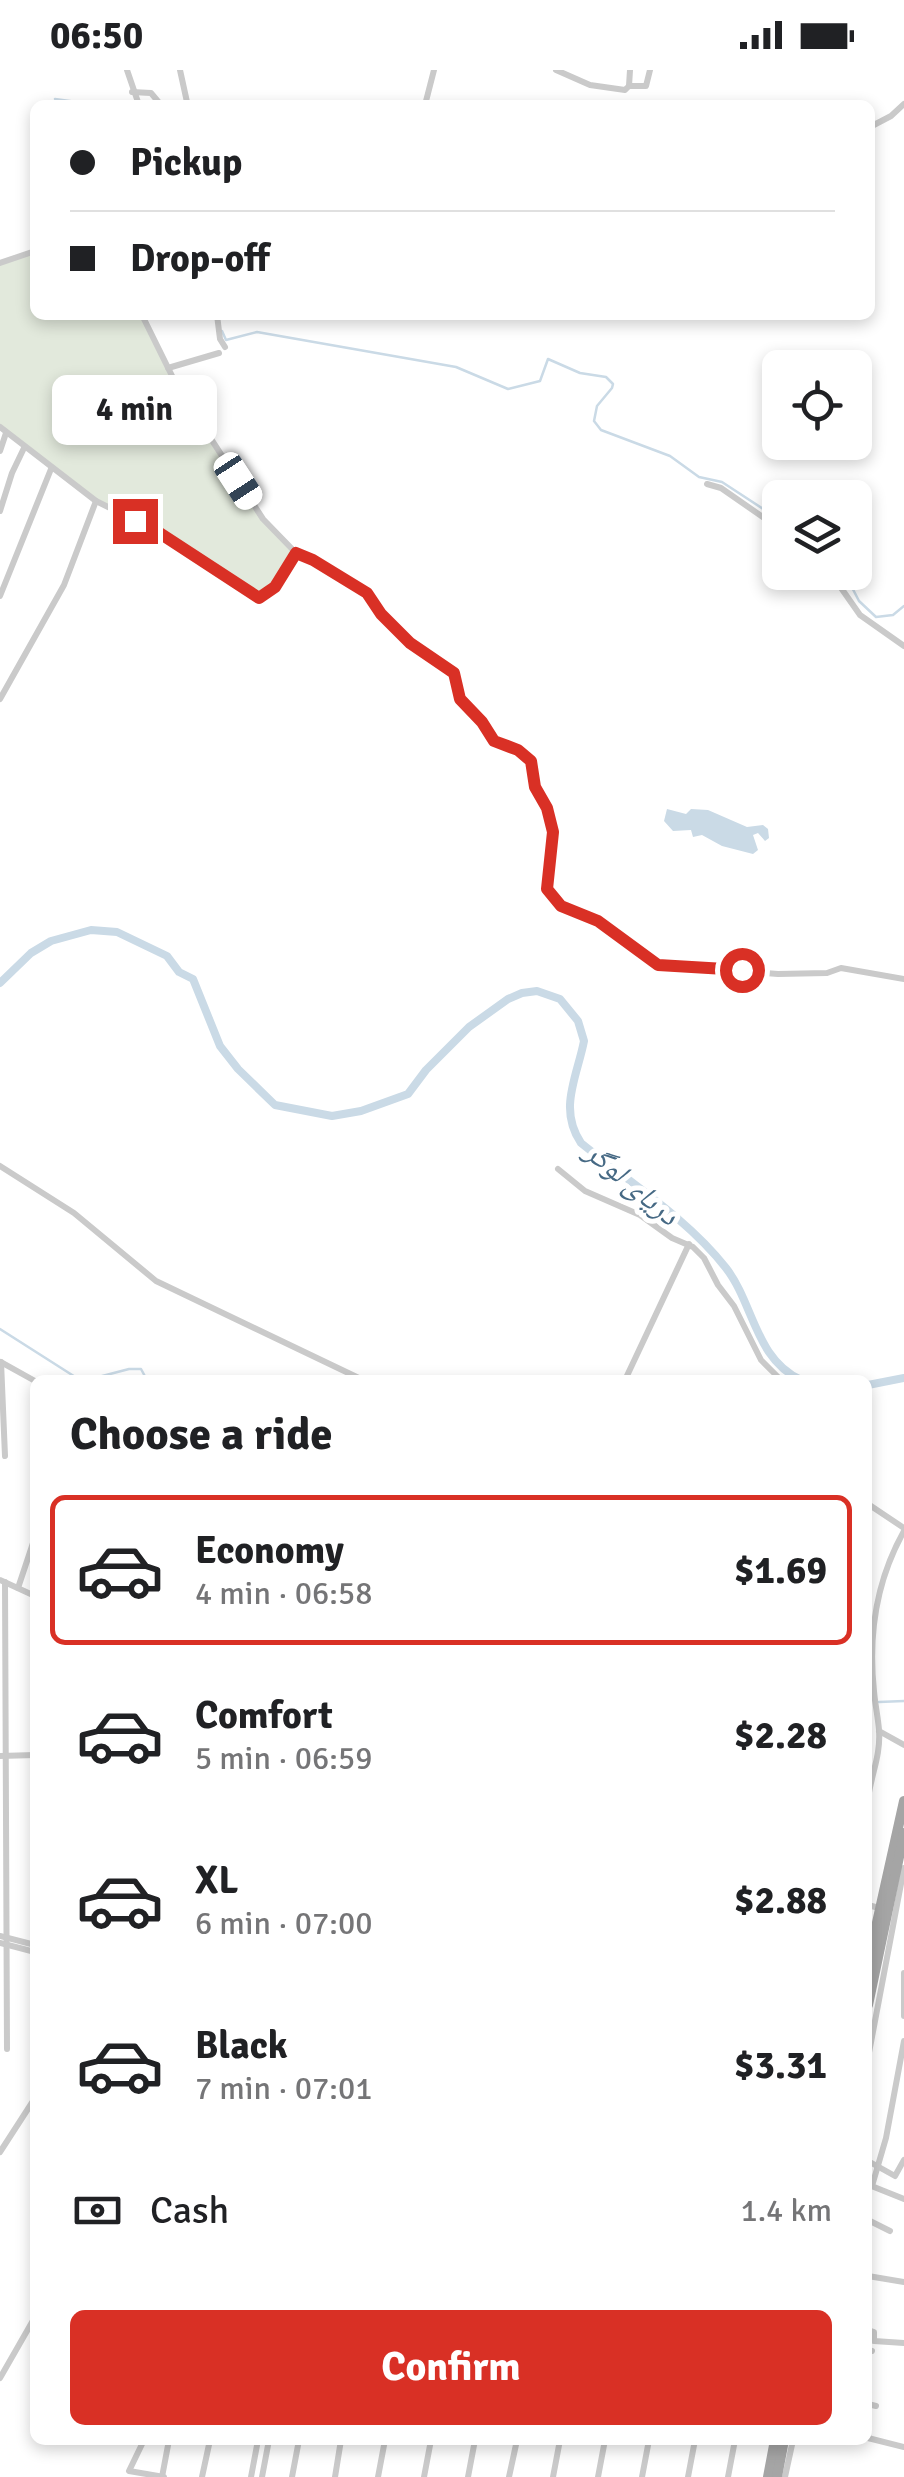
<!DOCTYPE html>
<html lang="en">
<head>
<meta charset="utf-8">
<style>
  :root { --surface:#fff; --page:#f6f6f6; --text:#202124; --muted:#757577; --line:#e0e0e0; --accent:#d93025 }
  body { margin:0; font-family:Signika,"Noto Naskh Arabic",sans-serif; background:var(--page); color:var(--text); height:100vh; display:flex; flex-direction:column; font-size:38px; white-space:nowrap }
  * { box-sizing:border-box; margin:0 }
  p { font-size:32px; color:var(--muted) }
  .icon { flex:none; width:55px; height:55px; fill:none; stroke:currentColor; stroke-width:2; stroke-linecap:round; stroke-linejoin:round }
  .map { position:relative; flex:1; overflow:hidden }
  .side { position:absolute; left:30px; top:1305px; width:842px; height:1070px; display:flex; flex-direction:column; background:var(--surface); border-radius:15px; box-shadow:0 5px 15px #0003 }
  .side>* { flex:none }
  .hud { position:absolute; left:30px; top:30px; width:845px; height:220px; border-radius:15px; box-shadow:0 5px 15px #0003; display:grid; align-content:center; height:220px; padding:0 40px; background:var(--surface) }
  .buttons { position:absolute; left:762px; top:280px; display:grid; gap:20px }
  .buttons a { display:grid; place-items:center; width:110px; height:110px; border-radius:15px; background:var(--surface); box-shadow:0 5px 15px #0003; font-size:50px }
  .end { position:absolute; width:45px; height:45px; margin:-22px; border:12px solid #d93025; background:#fff; box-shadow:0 0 0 5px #fff }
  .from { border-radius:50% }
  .bubble { position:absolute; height:70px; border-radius:15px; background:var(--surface); box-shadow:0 5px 15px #0003; font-size:32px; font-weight:800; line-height:70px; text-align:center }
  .car { position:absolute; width:30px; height:60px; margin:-30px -15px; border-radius:12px; box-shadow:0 0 8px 2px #0007; background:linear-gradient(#fff 24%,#345 0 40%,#fff 0 76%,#345 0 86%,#fff 0) }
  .hud b { display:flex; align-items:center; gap:35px; height:95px; font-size:38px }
  .hud b+b { border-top:2px solid var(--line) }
  .hud i { width:25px; height:25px; background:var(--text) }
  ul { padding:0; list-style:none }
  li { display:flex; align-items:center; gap:30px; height:150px; margin:0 20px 15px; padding:0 20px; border:5px solid transparent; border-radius:15px }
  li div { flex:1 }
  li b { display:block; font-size:38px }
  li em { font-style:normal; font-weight:800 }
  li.current { border-color:var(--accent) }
  li>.icon { width:90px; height:90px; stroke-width:1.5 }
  h2 { padding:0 40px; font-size:45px; line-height:120px }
  .pay { display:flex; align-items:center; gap:25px; height:110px; padding:0 40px; font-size:38px }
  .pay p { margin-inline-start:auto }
  .primary-button { display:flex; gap:20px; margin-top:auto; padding:20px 40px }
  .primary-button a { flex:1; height:115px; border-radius:15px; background:var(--accent); color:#fff; font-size:40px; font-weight:800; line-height:115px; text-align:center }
  .status { display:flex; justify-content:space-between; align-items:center; height:70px; padding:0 50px; background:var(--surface); direction:ltr }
  .status svg { height:28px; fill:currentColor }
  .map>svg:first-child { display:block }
  .green { fill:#e2e9dc }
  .water { fill:#cadae6 }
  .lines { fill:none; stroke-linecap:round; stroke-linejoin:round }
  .stream { stroke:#cadae6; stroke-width:2.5 }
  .river { stroke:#cadae6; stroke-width:8 }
  .minor { stroke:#cacaca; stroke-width:6 }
  .major { stroke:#a5a5a5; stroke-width:10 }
  .route { stroke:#d93025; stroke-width:12 }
  .labels { text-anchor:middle; stroke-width:10; stroke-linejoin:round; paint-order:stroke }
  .water-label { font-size:30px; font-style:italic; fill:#466984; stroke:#fff }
</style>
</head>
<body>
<div class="status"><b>06:50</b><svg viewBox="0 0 49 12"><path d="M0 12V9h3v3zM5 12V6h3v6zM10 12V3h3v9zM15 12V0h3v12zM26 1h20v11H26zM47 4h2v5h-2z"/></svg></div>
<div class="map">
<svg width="904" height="2407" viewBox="0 0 904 2407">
  <rect width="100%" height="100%" fill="#fff"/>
  <path class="green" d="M35 181V245H142C183 329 231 415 296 483L275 517 259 528 158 462 96 431 0 357V193Z"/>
  <path class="water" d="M667 739 686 744 691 739 708 740 747 757 763 755 768 759 769 768 765 771 758 763 753 765 758 780 753 784 722 776 702 765 693 767 691 760 673 761 664 751Z"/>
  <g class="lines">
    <g class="stream">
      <path d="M55 29 99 35"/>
      <path d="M140 32 154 35"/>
      <path d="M222 261 226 270 257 262 456 297 508 319 540 311 548 289 580 303 606 307 613 314 612 318 597 336 594 351 601 360 670 386 699 407 722 412 780 450"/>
      <path d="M790 502 791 507 798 510 813 502"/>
      <path d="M844 502 859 531 876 547 893 545 904 536"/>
      <path d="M0 1259 80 1310"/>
      <path d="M87 1310 129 1299H141L147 1310"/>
      <path d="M879 1632 904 1631"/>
    </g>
    <g class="river">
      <path d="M0 913 31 883 51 871 91 860 117 862 167 886 179 902 193 909 220 976 238 999 275 1035 332 1046 361 1041 408 1024 426 1000 469 957 508 929 522 923 537 921 560 929 578 951 584 971C577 1007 558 1039 581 1073 629 1112 688 1149 726 1198 754 1234 755 1289 801 1310"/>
      <path d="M868 1315 904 1308"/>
    </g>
    <g class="minor">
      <path d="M127 0 139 35"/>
      <path d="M180 0 187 32"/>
      <path d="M556 0 590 15 625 20 629 16H646L650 0"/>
      <path d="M629 16 630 0"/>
      <path d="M132 22 151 23 161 35"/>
      <path d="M425 35 434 0"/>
      <path d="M870 57 891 46 904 34"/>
      <path d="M0 193 35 181"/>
      <path d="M142 245 178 318 263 449 296 483 313 490 367 523 381 544 410 573 454 603 460 629 482 652 494 671 518 680 531 691 535 717 547 738 553 762 547 819 561 836 598 851 658 895 778 904 827 903 841 898 904 909"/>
      <path d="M217 245 220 269 225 277"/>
      <path d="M168 298 219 283"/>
      <path d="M0 357 96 431 158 462 254 527C275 527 286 500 296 483"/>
      <path d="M0 381 6 363"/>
      <path d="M707 414 721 418 780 459"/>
      <path d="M0 441 12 403 24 378"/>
      <path d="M785 502 788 512 797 516 820 506 832 505 860 545 904 576"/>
      <path d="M0 526 51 399"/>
      <path d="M0 629 64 515 96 431"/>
      <path d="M0 1096 74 1143 156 1211 363 1310"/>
      <path d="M558 1099 585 1121 640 1145 672 1168 693 1177 704 1188 718 1215 734 1236 761 1290 781 1310"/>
      <path d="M1 1292 5 1386"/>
      <path d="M1 1292 35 1311"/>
      <path d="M625 1310 689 1174"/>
      <path d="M868 1434 904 1458"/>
      <path d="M0 1510 35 1526"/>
      <path d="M5 1512 7 1979"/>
      <path d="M18 1518 35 1467"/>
      <path d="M879 1661 904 1675"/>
      <path d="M0 1686 35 1685"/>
      <path d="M868 1729C871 1705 881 1685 879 1660 878 1647 875 1634 874 1621 868 1565 876 1511 904 1461"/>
      <path d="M868 1835 879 1838"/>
      <path d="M0 1866 35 1875"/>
      <path d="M0 1873 35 1882"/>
      <path d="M904 1903V1946"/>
      <path d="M868 1988 904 1798"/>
      <path d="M0 2082 35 2028"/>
      <path d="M868 2091 895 2106 904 2090"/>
      <path d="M872 2116 886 2068 904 1971"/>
      <path d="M868 2118 869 2115 904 2129"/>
      <path d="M868 2150 890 2161"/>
      <path d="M868 2206 904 2212"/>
      <path d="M868 2260 874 2262V2271L904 2273"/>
      <path d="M868 2280 872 2281"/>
      <path d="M0 2308 35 2247"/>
      <path d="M868 2334 876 2336"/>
      <path d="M868 2368 904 2377"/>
      <path d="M144 2370 129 2401 164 2407"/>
      <path d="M162 2407 169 2370"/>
      <path d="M202 2407 210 2370"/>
      <path d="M251 2407 258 2370"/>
      <path d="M262 2407 269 2370"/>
      <path d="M292 2407 299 2370"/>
      <path d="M335 2407 341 2370"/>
      <path d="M378 2407 385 2370"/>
      <path d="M424 2407 431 2370"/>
      <path d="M468 2407 475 2370"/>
      <path d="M509 2407 517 2370"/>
      <path d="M553 2407 560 2370"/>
      <path d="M598 2407 605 2370"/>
      <path d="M642 2407 649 2370"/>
      <path d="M688 2407 695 2370"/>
      <path d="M728 2407 735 2370"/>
      <path d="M785 2407 793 2370"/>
    </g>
    <g class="major">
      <path d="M868 1893 904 1731"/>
      <path d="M868 1935 904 1763"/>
      <path d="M768 2407 775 2370"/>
      <path d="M777 2407 784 2370"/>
    </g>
  </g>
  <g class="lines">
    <path class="route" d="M135 451 158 462 259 528 275 517 296 483 313 490 367 523 381 544 410 573 454 603 460 629 482 652 494 671 518 680 531 691 535 717 547 738 553 762 547 819 561 836 598 851 658 895 742 900"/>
  </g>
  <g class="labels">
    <g class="water-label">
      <text transform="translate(632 1113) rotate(40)" y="10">دریای لوگر</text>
    </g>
  </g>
</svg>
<div class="buttons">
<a><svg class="icon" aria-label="locate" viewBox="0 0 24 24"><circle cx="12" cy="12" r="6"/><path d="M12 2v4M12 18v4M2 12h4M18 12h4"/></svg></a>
<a><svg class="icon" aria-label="layers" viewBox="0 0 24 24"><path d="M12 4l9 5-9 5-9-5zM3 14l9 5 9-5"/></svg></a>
</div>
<i class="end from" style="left:742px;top:900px"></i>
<i class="end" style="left:135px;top:451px"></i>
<div class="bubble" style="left:52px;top:305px;width:165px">4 min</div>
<i class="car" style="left:238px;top:411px;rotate:147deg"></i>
<div class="hud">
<b><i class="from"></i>Pickup</b>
<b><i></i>Drop-off</b>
</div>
<section class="side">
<h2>Choose a ride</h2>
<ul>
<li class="current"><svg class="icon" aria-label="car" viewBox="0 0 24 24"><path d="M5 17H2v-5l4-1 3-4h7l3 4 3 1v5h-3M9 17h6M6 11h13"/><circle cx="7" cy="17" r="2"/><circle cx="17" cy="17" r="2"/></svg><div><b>Economy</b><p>4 min · 06:58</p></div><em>$1.69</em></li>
<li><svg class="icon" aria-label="car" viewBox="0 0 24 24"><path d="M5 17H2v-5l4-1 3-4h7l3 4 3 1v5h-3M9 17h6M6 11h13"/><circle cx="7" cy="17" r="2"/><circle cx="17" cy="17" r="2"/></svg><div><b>Comfort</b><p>5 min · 06:59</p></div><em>$2.28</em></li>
<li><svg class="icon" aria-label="car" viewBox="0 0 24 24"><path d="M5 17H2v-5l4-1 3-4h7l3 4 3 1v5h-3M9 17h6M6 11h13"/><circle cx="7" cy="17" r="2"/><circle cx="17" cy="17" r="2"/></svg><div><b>XL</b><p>6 min · 07:00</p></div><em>$2.88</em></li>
<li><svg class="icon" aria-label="car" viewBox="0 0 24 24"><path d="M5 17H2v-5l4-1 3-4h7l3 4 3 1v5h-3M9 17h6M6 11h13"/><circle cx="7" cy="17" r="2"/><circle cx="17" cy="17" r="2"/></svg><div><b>Black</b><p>7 min · 07:01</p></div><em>$3.31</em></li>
</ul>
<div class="pay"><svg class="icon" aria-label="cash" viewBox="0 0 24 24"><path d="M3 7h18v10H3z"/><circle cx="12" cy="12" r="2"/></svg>Cash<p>1.4 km</p></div>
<div class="primary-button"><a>Confirm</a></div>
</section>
</div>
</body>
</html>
